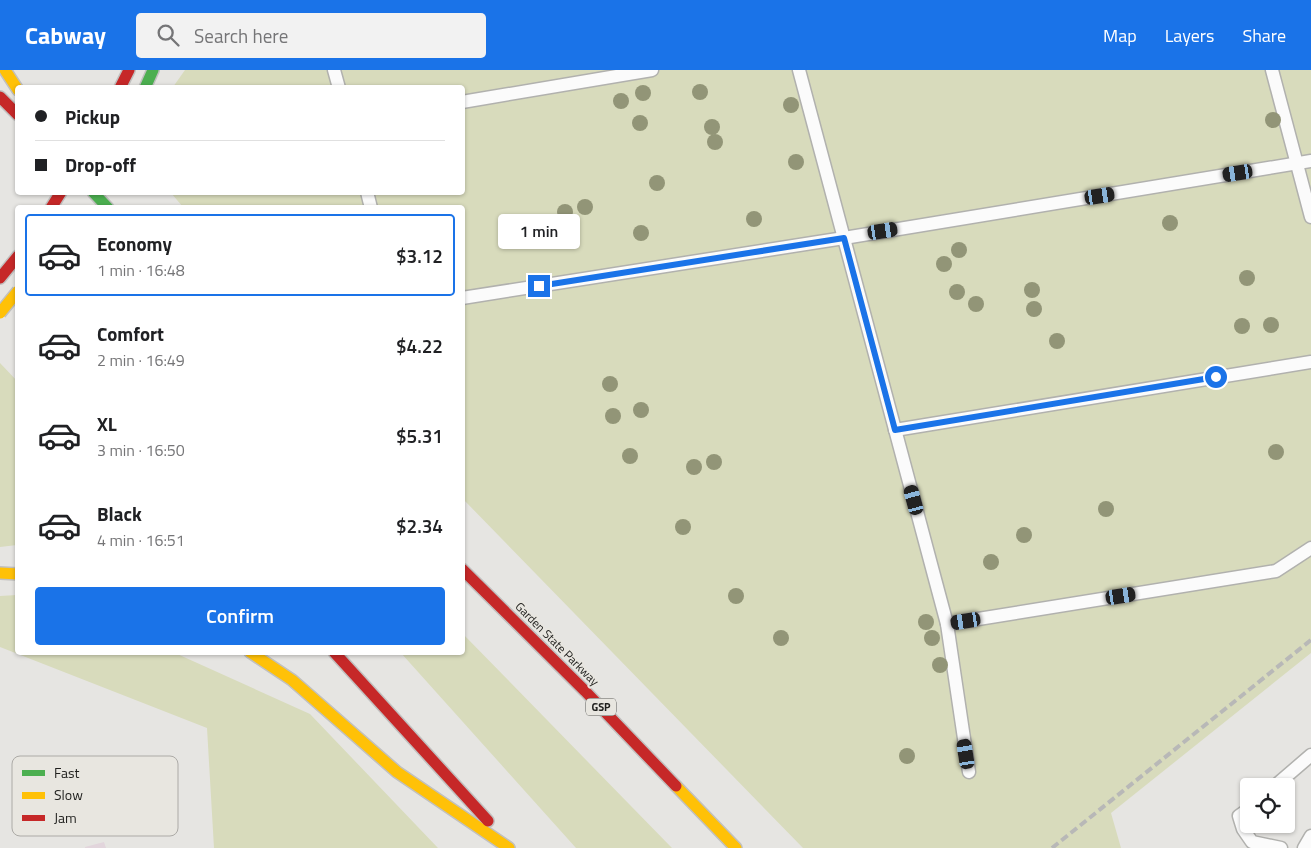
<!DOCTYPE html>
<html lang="en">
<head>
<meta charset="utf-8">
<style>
  :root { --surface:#fff; --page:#f2f2f2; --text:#202124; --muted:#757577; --line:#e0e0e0; --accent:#1a73e8 }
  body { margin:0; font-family:"Titillium Web",sans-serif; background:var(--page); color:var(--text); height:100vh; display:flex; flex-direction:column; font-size:19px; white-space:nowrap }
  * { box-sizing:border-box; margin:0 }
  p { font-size:16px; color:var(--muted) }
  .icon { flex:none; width:28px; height:28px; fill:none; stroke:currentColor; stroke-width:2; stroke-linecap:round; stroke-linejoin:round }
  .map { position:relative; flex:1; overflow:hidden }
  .side { position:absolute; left:15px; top:135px; width:450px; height:450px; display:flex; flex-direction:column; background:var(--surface); border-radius:5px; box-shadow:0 1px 4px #0004 }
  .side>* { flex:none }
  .banner { position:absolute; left:15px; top:15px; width:450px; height:110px; border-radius:5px; box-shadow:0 1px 4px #0004; display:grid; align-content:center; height:110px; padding:0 20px; background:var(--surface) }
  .fabs { position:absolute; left:1240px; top:708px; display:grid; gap:10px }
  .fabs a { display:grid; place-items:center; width:55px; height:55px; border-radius:5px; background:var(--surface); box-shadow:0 1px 4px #0004; font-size:25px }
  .end { position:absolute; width:22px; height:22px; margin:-11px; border:6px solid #1a73e8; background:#fff; box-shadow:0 0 0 2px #fff }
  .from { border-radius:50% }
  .bubble { position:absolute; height:35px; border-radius:5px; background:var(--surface); box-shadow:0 1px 4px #0004; font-size:16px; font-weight:600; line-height:35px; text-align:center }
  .car { position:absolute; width:15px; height:30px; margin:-15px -8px; border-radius:6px; box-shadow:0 0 4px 1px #0007; background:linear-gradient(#222 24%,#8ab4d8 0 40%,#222 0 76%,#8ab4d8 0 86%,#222 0) }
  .banner b { display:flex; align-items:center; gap:18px; height:48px; font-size:19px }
  .banner b+b { border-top:1px solid var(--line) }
  .banner i { width:12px; height:12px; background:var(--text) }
  ul { padding:9px 0 0; list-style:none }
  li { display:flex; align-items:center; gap:15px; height:82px; margin:0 10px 8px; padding:0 10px; border:2px solid transparent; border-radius:5px }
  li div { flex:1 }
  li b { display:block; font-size:19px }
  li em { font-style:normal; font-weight:600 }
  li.active { border-color:var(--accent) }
  li>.icon { width:45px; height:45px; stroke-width:1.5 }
  .cta { display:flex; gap:10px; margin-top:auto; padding:10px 20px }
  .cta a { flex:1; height:58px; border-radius:5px; background:var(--accent); color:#fff; font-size:20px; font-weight:600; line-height:58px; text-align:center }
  header { display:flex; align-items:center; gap:30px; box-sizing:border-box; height:70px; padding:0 25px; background:var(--accent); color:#fff }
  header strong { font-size:24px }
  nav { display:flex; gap:28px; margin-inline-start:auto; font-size:18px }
  .search { width:350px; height:45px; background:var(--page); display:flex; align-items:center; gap:12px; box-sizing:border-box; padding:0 18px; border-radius:5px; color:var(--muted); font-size:19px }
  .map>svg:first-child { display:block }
  .green { fill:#d8dbbc }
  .building { fill:#e2d5dc }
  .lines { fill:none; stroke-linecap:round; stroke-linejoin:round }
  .lane-casing { stroke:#b1b1ae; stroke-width:15 }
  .fast-casing { stroke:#c1c0bf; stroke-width:14 }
  .slow-casing { stroke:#c1c0bf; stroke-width:14 }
  .jam-casing { stroke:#c1c0bf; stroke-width:14 }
  .lane { stroke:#fbfbfb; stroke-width:12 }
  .fast { stroke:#4caf50; stroke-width:11 }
  .slow { stroke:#ffc107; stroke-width:11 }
  .jam { stroke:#c62828; stroke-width:11 }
  .rail { stroke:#b8b8b7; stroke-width:4; stroke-dasharray:8 4; stroke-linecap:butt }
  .slow-bridge-casing { stroke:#c1c0bf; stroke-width:14; stroke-linecap:butt }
  .slow-bridge { stroke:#ffc107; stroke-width:11 }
  .tree { fill:#929577 }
  .route { stroke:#1a73e8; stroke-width:6 }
  .labels { text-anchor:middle; stroke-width:4; stroke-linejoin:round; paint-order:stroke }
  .shield { fill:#e8e6e0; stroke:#5b5b58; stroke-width:1 }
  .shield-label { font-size:11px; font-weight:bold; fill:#1f1f1d }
  .street-label { font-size:12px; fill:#1f1f1d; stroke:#e8e6e0 }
  .key { fill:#e8e6e0; stroke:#acaaa6; stroke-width:1 }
  .key-label { font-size:14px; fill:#1f1f1d }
</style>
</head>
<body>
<header>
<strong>Cabway</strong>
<div class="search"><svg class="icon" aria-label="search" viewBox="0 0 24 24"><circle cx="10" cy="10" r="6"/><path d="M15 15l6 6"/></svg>Search here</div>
<nav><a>Map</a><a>Layers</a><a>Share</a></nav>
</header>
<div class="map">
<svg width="1311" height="778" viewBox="0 0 1311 778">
  <rect width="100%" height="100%" fill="#e6e5e2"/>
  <g class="green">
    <path d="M185 0H1311V583L1111 743 1121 778H803L463 429 462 138 183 137 171 123 462 122V18L173 17Z"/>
    <path d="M0 293 18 312 17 475 0 477Z"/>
    <path d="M17 525 18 582 175 583 310 644 438 778H214L207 658 0 577V526Z"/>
    <path d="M463 564 672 778H576L401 583 462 582Z"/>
  </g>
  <path class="building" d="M104 772 106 778H85V777Z"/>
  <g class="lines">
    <defs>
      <g id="lane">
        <path d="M334 0 339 18"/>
        <path d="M799 0 947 554 969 702"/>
        <path d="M1272 0 1311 147"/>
        <path d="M462 32 652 0"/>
        <path d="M367 122 371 138"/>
        <path d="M462 228 844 168 1311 91"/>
        <path d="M895 360 1311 292"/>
        <path d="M947 554 1276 501 1311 478"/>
        <path d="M1275 716 1311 685"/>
        <path d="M1249 739 1239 746 1243 759 1252 772 1281 778"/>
        <path d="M1304 778 1311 766"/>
      </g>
      <g id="fast">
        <path d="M145 18 153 0"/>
        <path d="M93 122 108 138"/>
      </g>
      <g id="slow">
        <path d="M5 0 18 20"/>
        <path d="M0 503 18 504"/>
        <path d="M250 582 292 610 397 702 509 778"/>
        <path d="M676 716 736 778"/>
      </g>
      <g id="jam">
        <path d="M120 18 129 0"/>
        <path d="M0 27 18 45"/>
        <path d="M51 138 61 122"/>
        <path d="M0 208 18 186"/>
        <path d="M462 499 585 621 676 716"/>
        <path d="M334 582 488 751"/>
      </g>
    </defs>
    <use href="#lane" class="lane-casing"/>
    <use href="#fast" class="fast-casing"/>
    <use href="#slow" class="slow-casing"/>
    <use href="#jam" class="jam-casing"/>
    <use href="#lane" class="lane"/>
    <use href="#fast" class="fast"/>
    <use href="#slow" class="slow"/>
    <use href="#jam" class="jam"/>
    <path class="rail" d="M1052 778 1311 570"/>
    <defs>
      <path id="slow-bridge" d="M0 243 18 221"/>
    </defs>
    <use href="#slow-bridge" class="slow-bridge-casing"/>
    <use href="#slow-bridge" class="slow-bridge"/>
  </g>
  <g class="tree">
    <circle cx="700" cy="22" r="8"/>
    <circle cx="643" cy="23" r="8"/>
    <circle cx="621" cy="31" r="8"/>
    <circle cx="791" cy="35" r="8"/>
    <circle cx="1273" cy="50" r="8"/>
    <circle cx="640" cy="53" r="8"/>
    <circle cx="712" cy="57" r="8"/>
    <circle cx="715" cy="72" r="8"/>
    <circle cx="796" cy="92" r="8"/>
    <circle cx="657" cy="113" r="8"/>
    <circle cx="585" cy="137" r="8"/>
    <circle cx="565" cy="142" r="8"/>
    <circle cx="754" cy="149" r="8"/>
    <circle cx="1170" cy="153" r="8"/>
    <circle cx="641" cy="163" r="8"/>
    <circle cx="959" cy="180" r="8"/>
    <circle cx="944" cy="194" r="8"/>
    <circle cx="1247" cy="208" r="8"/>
    <circle cx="1032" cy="220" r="8"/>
    <circle cx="957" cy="222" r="8"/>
    <circle cx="976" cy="234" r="8"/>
    <circle cx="1034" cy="239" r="8"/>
    <circle cx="1271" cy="255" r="8"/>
    <circle cx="1242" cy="256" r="8"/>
    <circle cx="1057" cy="271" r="8"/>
    <circle cx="610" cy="314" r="8"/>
    <circle cx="641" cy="340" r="8"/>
    <circle cx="613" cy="346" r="8"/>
    <circle cx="1276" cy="382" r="8"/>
    <circle cx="630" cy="386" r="8"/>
    <circle cx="714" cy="392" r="8"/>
    <circle cx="694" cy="397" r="8"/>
    <circle cx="1106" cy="439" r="8"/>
    <circle cx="683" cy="457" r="8"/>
    <circle cx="1024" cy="465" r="8"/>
    <circle cx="991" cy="492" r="8"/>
    <circle cx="736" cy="526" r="8"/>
    <circle cx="926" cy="552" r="8"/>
    <circle cx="781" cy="568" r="8"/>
    <circle cx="932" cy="568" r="8"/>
    <circle cx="940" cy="595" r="8"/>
    <circle cx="907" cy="686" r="8"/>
  </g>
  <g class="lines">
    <path class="route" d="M539 216 844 168 895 360 1216 307"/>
  </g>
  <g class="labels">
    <rect class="shield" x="586" y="628.5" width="30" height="17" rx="4"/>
    <g class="shield-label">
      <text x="601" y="641">GSP</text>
    </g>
    <g class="street-label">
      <text transform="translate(557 574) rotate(45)" y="4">Garden State Parkway</text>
    </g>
  </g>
  <rect x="12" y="686" width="166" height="80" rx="8" class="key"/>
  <rect x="22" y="700" width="23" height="6" fill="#4caf50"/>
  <rect x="22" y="722" width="23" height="7" fill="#ffc107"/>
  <rect x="22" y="745" width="23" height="6" fill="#c62828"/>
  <g class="key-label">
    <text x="54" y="708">Fast</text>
    <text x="54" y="730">Slow</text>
    <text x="54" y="753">Jam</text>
  </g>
</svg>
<div class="fabs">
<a><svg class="icon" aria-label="locate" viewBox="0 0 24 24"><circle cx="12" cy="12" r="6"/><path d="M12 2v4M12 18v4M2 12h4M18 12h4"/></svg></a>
</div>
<i class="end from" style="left:1216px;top:307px"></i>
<i class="end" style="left:539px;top:216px"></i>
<div class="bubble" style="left:498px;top:144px;width:82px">1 min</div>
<i class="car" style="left:1238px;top:103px;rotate:261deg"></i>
<i class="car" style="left:1100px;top:126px;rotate:81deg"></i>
<i class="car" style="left:883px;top:161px;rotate:81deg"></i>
<i class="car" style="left:914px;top:430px;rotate:345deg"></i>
<i class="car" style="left:1121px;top:526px;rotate:81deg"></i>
<i class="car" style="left:966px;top:551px;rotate:261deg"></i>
<i class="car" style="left:966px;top:684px;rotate:351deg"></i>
<div class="banner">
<b><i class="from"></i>Pickup</b>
<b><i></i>Drop-off</b>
</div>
<section class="side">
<ul>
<li class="active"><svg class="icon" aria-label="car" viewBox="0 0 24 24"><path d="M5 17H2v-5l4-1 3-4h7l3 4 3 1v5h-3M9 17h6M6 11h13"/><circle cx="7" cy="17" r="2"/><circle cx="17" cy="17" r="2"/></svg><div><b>Economy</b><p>1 min · 16:48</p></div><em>$3.12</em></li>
<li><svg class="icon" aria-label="car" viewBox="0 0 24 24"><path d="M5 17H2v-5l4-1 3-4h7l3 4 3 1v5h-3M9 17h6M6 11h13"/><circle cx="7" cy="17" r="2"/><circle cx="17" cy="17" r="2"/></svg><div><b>Comfort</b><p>2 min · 16:49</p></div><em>$4.22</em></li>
<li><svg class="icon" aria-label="car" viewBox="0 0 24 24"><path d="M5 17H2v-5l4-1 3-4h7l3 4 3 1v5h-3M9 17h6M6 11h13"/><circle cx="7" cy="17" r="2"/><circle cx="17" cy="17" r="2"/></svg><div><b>XL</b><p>3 min · 16:50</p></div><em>$5.31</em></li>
<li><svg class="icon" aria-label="car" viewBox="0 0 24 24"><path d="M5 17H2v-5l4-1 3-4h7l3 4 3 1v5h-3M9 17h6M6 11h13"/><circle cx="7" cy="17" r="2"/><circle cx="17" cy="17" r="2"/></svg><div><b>Black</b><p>4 min · 16:51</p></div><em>$2.34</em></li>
</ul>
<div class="cta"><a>Confirm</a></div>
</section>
</div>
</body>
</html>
